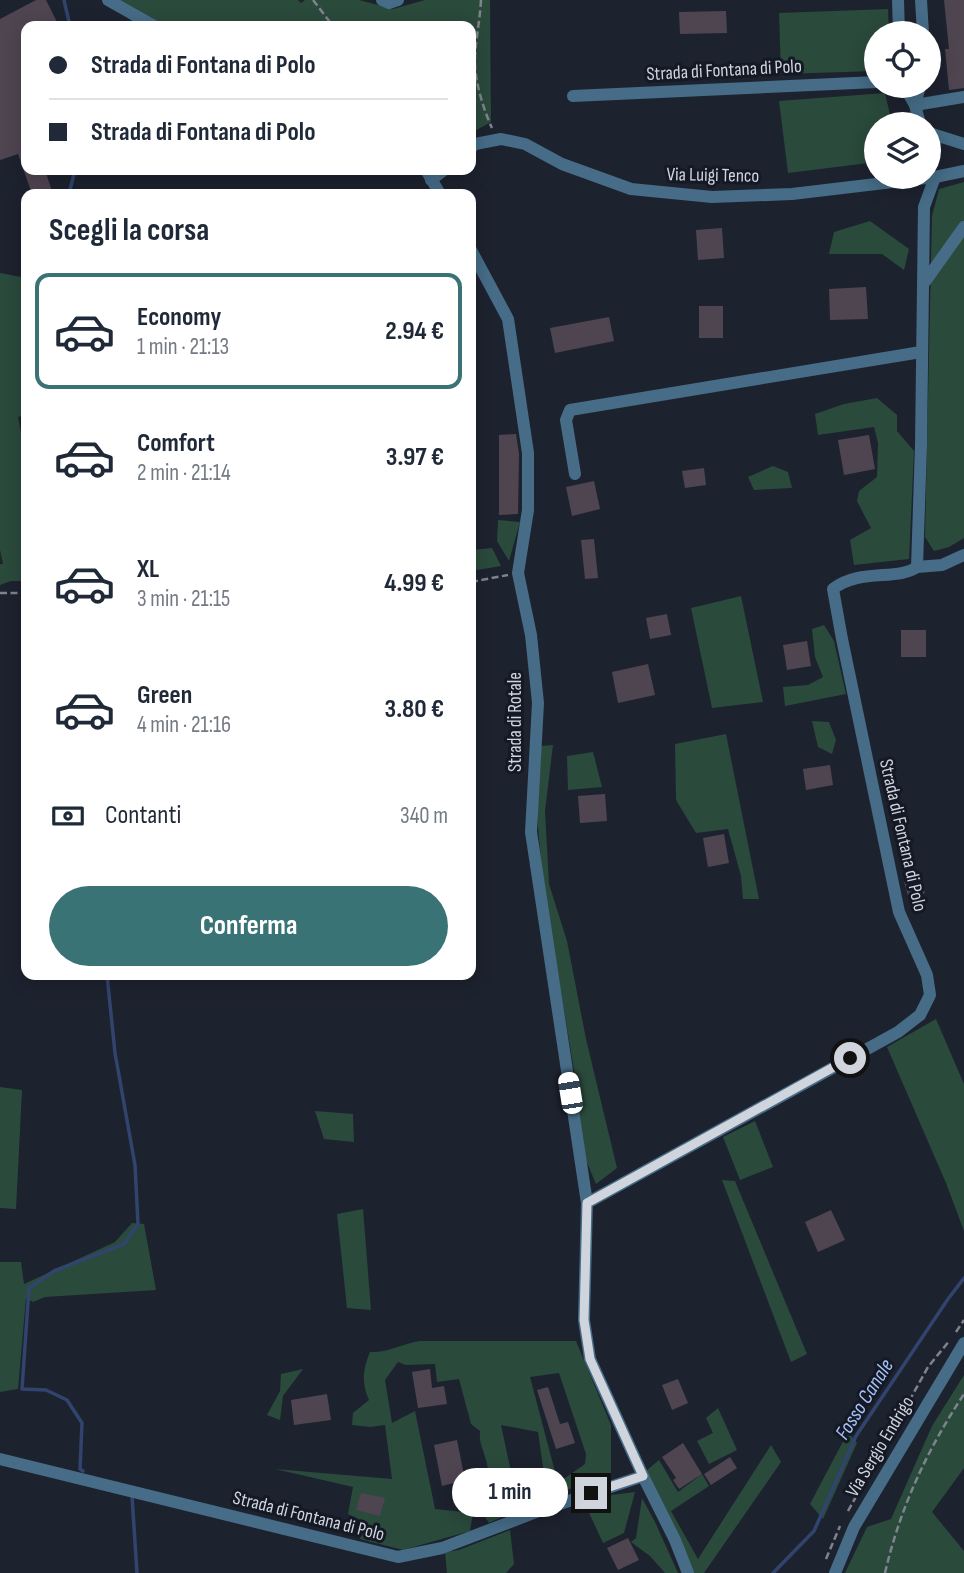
<!DOCTYPE html>
<html lang="it">
<head>
<meta charset="utf-8">
<style>
  :root { --surface:#fff; --page:#f6f6f7; --text:#1f2937; --muted:#747a83; --line:#e0e1e3; --accent:#397375 }
  body { margin:0; font-family:"Sofia Sans Condensed",sans-serif; background:var(--page); color:var(--text); height:100vh; display:flex; flex-direction:column; font-size:26px; white-space:nowrap }
  * { box-sizing:border-box; margin:0 }
  p { font-size:23px; color:var(--muted) }
  .icon { flex:none; width:38px; height:38px; fill:none; stroke:currentColor; stroke-width:2; stroke-linecap:round; stroke-linejoin:round }
  .map { position:relative; flex:1; overflow:hidden }
  .details { position:absolute; left:21px; top:189px; width:455px; height:791px; display:flex; flex-direction:column; background:var(--surface); border-radius:14px; box-shadow:0 4px 18px #0003 }
  .details>* { flex:none }
  .top-card { position:absolute; left:21px; top:21px; width:455px; height:154px; border-radius:14px; box-shadow:0 4px 18px #0003; display:grid; align-content:center; height:154px; padding:0 28px; background:var(--surface) }
  .fabs { position:absolute; left:864px; top:21px; display:grid; gap:14px }
  .fabs a { display:grid; place-items:center; width:77px; height:77px; border-radius:50%; background:var(--surface); box-shadow:0 4px 18px #0003; font-size:35px }
  .end { position:absolute; width:32px; height:32px; margin:-16px; border:9px solid #d0d4dc; background:#111; box-shadow:0 0 0 4px #111 }
  .from { border-radius:50% }
  .bubble { position:absolute; height:49px; border-radius:24px; background:var(--surface); box-shadow:0 4px 18px #0003; font-size:23px; font-weight:700; line-height:49px; text-align:center }
  .car { position:absolute; width:21px; height:42px; margin:-21px -10px; border-radius:9px; box-shadow:0 0 5px 2px #0007; background:linear-gradient(#fff 24%,#345 0 40%,#fff 0 76%,#345 0 86%,#fff 0) }
  .top-card b { display:flex; align-items:center; gap:24px; height:66px; font-size:26px }
  .top-card b+b { border-top:2px solid var(--line) }
  .top-card i { width:18px; height:18px; background:var(--text) }
  ul { padding:0; list-style:none }
  li { display:flex; align-items:center; gap:21px; height:116px; margin:0 14px 10px; padding:0 14px; border:4px solid transparent; border-radius:14px }
  li div { flex:1 }
  li b { display:block; font-size:26px }
  li em { font-style:normal; font-weight:700 }
  li.selected { border-color:var(--accent) }
  li>.icon { width:63px; height:63px; stroke-width:1.5 }
  h2 { padding:0 28px; font-size:32px; line-height:84px }
  .pay { display:flex; align-items:center; gap:18px; height:77px; padding:0 28px; font-size:26px }
  .pay p { margin-inline-start:auto }
  .cta { display:flex; gap:14px; margin-top:auto; padding:14px 28px }
  .cta a { flex:1; height:80px; border-radius:42px; background:var(--accent); color:#fff; font-size:28px; font-weight:700; line-height:80px; text-align:center }
  .map>svg:first-child { display:block }
  .green { fill:#2a4a3c; fill-rule:evenodd }
  .lines { fill:none; stroke-linecap:round; stroke-linejoin:round }
  .stream { stroke:#31446e; stroke-width:3.5 }
  .building { fill:#4f4551 }
  .path { stroke:#7f838d; stroke-width:2.5; stroke-dasharray:7 3.5; stroke-linecap:butt }
  .minor { stroke:#466c87; stroke-width:12 }
  .route { stroke:#d0d4dc; stroke-width:9 }
  .labels { text-anchor:middle; stroke-width:6; stroke-linejoin:round; paint-order:stroke }
  .street-label { font-size:19px; fill:#d0d4dc; stroke:#141925 }
  .water-label { font-size:21px; font-style:italic; fill:#a6c1f9; stroke:#141925 }
</style>
</head>
<body>
<div class="map">
<svg width="964" height="1573" viewBox="0 0 964 1573">
  <rect width="100%" height="100%" fill="#1d222f"/>
  <g class="green">
    <path d="M108 0H298L301 3 305 0H359L393 9 425 0H490L491 122 471 133V26H276L270 21 219 26 167 21C143 38 125 15 108 0Z"/>
    <path d="M888 9 889 33H877V71L781 74 779 13Z"/>
    <path d="M885 93 891 119 895 124H877V162L788 173 779 101Z"/>
    <path d="M964 182V538L949 547 934 551 925 537 932 216 939 189Z"/>
    <path d="M870 221 909 249 904 270 882 254H829L834 232Z"/>
    <path d="M0 273 26 278V415L18 417 26 457V587L21 581H11L0 585V564H3L0 550Z"/>
    <path d="M877 398 897 415V431L914 451 909 559 854 565 850 540 871 528 857 501 859 491 877 477 878 443 874 427 818 435 815 414 844 404Z"/>
    <path d="M773 466 788 472 792 488 754 490 748 477Z"/>
    <path d="M498 520 520 522 509 561 497 541Z"/>
    <path d="M492 548 501 566 471 571V550Z"/>
    <path d="M741 596 763 702 712 708 691 608Z"/>
    <path d="M824 625 834 641 846 694 785 706 783 687 808 685 823 677 815 657 812 629Z"/>
    <path d="M812 721 829 722 836 740 832 754 818 747Z"/>
    <path d="M726 734 759 899H743L741 876 728 829 696 833 676 800 675 744Z"/>
    <path d="M553 745 545 811 549 884 567 941 586 1039 617 1168 596 1184 583 1153 575 1076 543 885 537 814 541 746Z"/>
    <path d="M593 752 602 787 568 790 567 756Z"/>
    <path d="M936 1019 964 1084V1231L946 1183 887 1047Z"/>
    <path d="M0 1087 22 1090 16 1209 0 1208Z"/>
    <path d="M315 1111 353 1114 354 1142 324 1139Z"/>
    <path d="M755 1121 773 1167 740 1180 723 1137Z"/>
    <path d="M722 1180 735 1181 807 1354 791 1362Z"/>
    <path d="M363 1209 371 1310 347 1308 337 1214Z"/>
    <path d="M132 1223 144 1224 156 1290 45 1297 33 1302 26 1298 18 1389 0 1392V1262H21L24 1284 115 1242Z"/>
    <path d="M420 1341H576L611 1425V1479C589 1481 569 1491 547 1494L538 1432 501 1425 519 1509 489 1523 481 1511C489 1494 491 1478 486 1460 483 1448 479 1444 480 1431L471 1424 459 1379 437 1382 435 1364 406 1365 398 1362 385 1380 392 1423 415 1411 435 1509 473 1513 470 1531 403 1550 360 1539 364 1522 348 1514 353 1487 275 1469 392 1479 385 1425 370 1427 352 1425 353 1413 369 1400C361 1382 363 1369 370 1352 388 1353 401 1344 420 1341ZM559 1373 586 1454 585 1464 558 1483 530 1377Z"/>
    <path d="M303 1369 283 1396 280 1420 267 1415 280 1391 281 1374Z"/>
    <path d="M964 1375V1468L932 1512 964 1551V1573H845L867 1527 891 1519 932 1426Z"/>
    <path d="M718 1408 737 1450 709 1464 697 1441 713 1433 706 1418Z"/>
    <path d="M848 1432 857 1443 823 1519 810 1504Z"/>
    <path d="M771 1445 781 1462 704 1573H694L646 1471 659 1460 678 1492 702 1474 709 1486 671 1511 698 1559Z"/>
    <path d="M635 1492 624 1533 603 1543 585 1504 611 1495Z"/>
    <path d="M642 1498 655 1522 678 1573H665L650 1556 631 1542 636 1538Z"/>
    <path d="M510 1530 514 1564 506 1573H447L445 1552 459 1550Z"/>
  </g>
  <g class="lines">
    <g class="stream">
      <path d="M64 0 70 26"/>
      <path d="M69 194 75 170"/>
      <path d="M83 1471 80 1469 82 1423 67 1400 46 1390 22 1389 29 1288 54 1271 124 1244 138 1224 135 1165 115 1053 107 975"/>
      <path d="M132 1496 137 1573"/>
      <path d="M773 1573 814 1531 856 1436 948 1299 964 1278"/>
    </g>
  </g>
  <g class="building">
    <path d="M36 0H46L59 26H26V170H45L53 194H32L18 154 0 160V19Z"/>
    <path d="M944 0H964V88L949 90 945 49H949Z"/>
    <path d="M726 11 727 33 680 34 679 12Z"/>
    <path d="M722 228 724 258 698 260 696 230Z"/>
    <path d="M866 287 868 319 830 320 829 289Z"/>
    <rect x="699" y="306" width="24" height="32"/>
    <path d="M609 317 614 341 555 353 550 328Z"/>
    <path d="M516 434 519 454 518 514 499 515V435Z"/>
    <path d="M869 435 875 469 844 475 838 440Z"/>
    <path d="M704 468 706 485 685 488 682 471Z"/>
    <path d="M594 481 600 509 572 516 566 487Z"/>
    <path d="M594 539 598 578 585 579 581 540Z"/>
    <path d="M667 614 671 635 650 639 646 618Z"/>
    <rect x="901" y="630" width="25" height="27"/>
    <path d="M807 641 811 666 787 670 783 645Z"/>
    <path d="M648 664 655 695 618 703 612 672Z"/>
    <path d="M830 765 833 785 806 790 803 769Z"/>
    <path d="M605 794 607 821 580 823 578 796Z"/>
    <path d="M724 834 729 863 708 867 703 838Z"/>
    <path d="M920 877 925 893 909 899 904 882Z"/>
    <path d="M831 1210 845 1240 818 1252 805 1222Z"/>
    <path d="M430 1369 432 1388 444 1386 447 1404 418 1408 412 1372Z"/>
    <path d="M678 1379 688 1403 672 1410 662 1385Z"/>
    <path d="M548 1387 560 1424 568 1422 575 1443 556 1449 537 1390Z"/>
    <path d="M327 1394 331 1420 294 1425 291 1400Z"/>
    <path d="M457 1440 465 1480 442 1486 434 1445Z"/>
    <path d="M683 1443 702 1474 679 1489 673 1480 676 1478 662 1457Z"/>
    <path d="M730 1457 737 1468 711 1485 704 1474Z"/>
    <path d="M361 1493 385 1498 380 1516 356 1510Z"/>
    <path d="M628 1538 639 1560 618 1570 607 1548Z"/>
  </g>
  <g class="lines">
    <g class="path">
      <path d="M313 0 333 26"/>
      <path d="M481 0C480 21 475 42 475 62 475 82 484 111 492 128"/>
      <path d="M471 97 476 79"/>
      <path d="M471 582 508 575"/>
      <path d="M0 593H26"/>
      <path d="M956 1332 964 1320"/>
      <path d="M848 1511 928 1367 950 1340"/>
      <path d="M826 1559 840 1526"/>
      <path d="M885 1573C900 1508 927 1450 964 1394"/>
    </g>
    <g class="minor">
      <path d="M108 0 154 26"/>
      <path d="M382 0 389 3 398 0"/>
      <path d="M898 0 899 33"/>
      <path d="M921 0 923 33"/>
      <path d="M904 86 915 105 920 124"/>
      <path d="M573 96 877 82"/>
      <path d="M915 105 964 97"/>
      <path d="M915 105 920 86"/>
      <path d="M929 133 964 144"/>
      <path d="M471 148 475 144 501 139 525 144 562 164 631 189 712 197 792 194 935 177 964 171"/>
      <path d="M426 170 440 194"/>
      <path d="M431 180 444 170"/>
      <path d="M471 250 508 319 528 453V510L518 573 531 635 538 703 531 832 587 1203"/>
      <path d="M924 283 964 227"/>
      <path d="M575 474 566 420 570 410 921 352"/>
      <path d="M917 567 942 565 964 555"/>
      <path d="M0 1459 398 1557 442 1548 539 1511 643 1476"/>
      <path d="M688 1573 675 1540 643 1476 590 1359 584 1320 587 1203 898 1032 920 1015 930 995 927 975 899 912 842 639 833 589C859 568 898 581 917 567L921 445 924 207 935 177"/>
      <path d="M835 1573 854 1527 964 1343"/>
    </g>
  </g>
  <g class="lines">
    <path class="route" d="M591 1493 643 1476 590 1359 584 1320 587 1203 850 1058"/>
  </g>
  <g class="labels">
    <g class="street-label">
      <text transform="translate(724 69) rotate(-3)" y="7">Strada di Fontana di Polo</text>
      <text transform="translate(713 174) rotate(1)" y="7">Via Luigi Tenco</text>
      <text transform="translate(514 722) rotate(-90)" y="7">Strada di Rotale</text>
      <text transform="translate(904 835) rotate(77)" y="7">Strada di Fontana di Polo</text>
      <text transform="translate(879 1446) rotate(-59)" y="7">Via Sergio Endrigo</text>
      <text transform="translate(309 1515) rotate(14)" y="7">Strada di Fontana di Polo</text>
    </g>
    <g class="water-label">
      <text transform="translate(864 1399) rotate(-58)" y="7">Fosso Canale</text>
    </g>
  </g>
</svg>
<div class="fabs">
<a><svg class="icon" aria-label="locate" viewBox="0 0 24 24"><circle cx="12" cy="12" r="6"/><path d="M12 2v4M12 18v4M2 12h4M18 12h4"/></svg></a>
<a><svg class="icon" aria-label="layers" viewBox="0 0 24 24"><path d="M12 4l9 5-9 5-9-5zM3 14l9 5 9-5"/></svg></a>
</div>
<i class="end from" style="left:850px;top:1058px"></i>
<i class="end" style="left:591px;top:1493px"></i>
<div class="bubble" style="left:452px;top:1468px;width:116px">1 min</div>
<i class="car" style="left:570px;top:1093px;rotate:351deg"></i>
<div class="top-card">
<b><i class="from"></i>Strada di Fontana di Polo</b>
<b><i></i>Strada di Fontana di Polo</b>
</div>
<section class="details">
<h2>Scegli la corsa</h2>
<ul>
<li class="selected"><svg class="icon" aria-label="car" viewBox="0 0 24 24"><path d="M5 17H2v-5l4-1 3-4h7l3 4 3 1v5h-3M9 17h6M6 11h13"/><circle cx="7" cy="17" r="2"/><circle cx="17" cy="17" r="2"/></svg><div><b>Economy</b><p>1 min · 21:13</p></div><em>2.94 €</em></li>
<li><svg class="icon" aria-label="car" viewBox="0 0 24 24"><path d="M5 17H2v-5l4-1 3-4h7l3 4 3 1v5h-3M9 17h6M6 11h13"/><circle cx="7" cy="17" r="2"/><circle cx="17" cy="17" r="2"/></svg><div><b>Comfort</b><p>2 min · 21:14</p></div><em>3.97 €</em></li>
<li><svg class="icon" aria-label="car" viewBox="0 0 24 24"><path d="M5 17H2v-5l4-1 3-4h7l3 4 3 1v5h-3M9 17h6M6 11h13"/><circle cx="7" cy="17" r="2"/><circle cx="17" cy="17" r="2"/></svg><div><b>XL</b><p>3 min · 21:15</p></div><em>4.99 €</em></li>
<li><svg class="icon" aria-label="car" viewBox="0 0 24 24"><path d="M5 17H2v-5l4-1 3-4h7l3 4 3 1v5h-3M9 17h6M6 11h13"/><circle cx="7" cy="17" r="2"/><circle cx="17" cy="17" r="2"/></svg><div><b>Green</b><p>4 min · 21:16</p></div><em>3.80 €</em></li>
</ul>
<div class="pay"><svg class="icon" aria-label="cash" viewBox="0 0 24 24"><path d="M3 7h18v10H3z"/><circle cx="12" cy="12" r="2"/></svg>Contanti<p>340 m</p></div>
<div class="cta"><a>Conferma</a></div>
</section>
</div>
</body>
</html>
